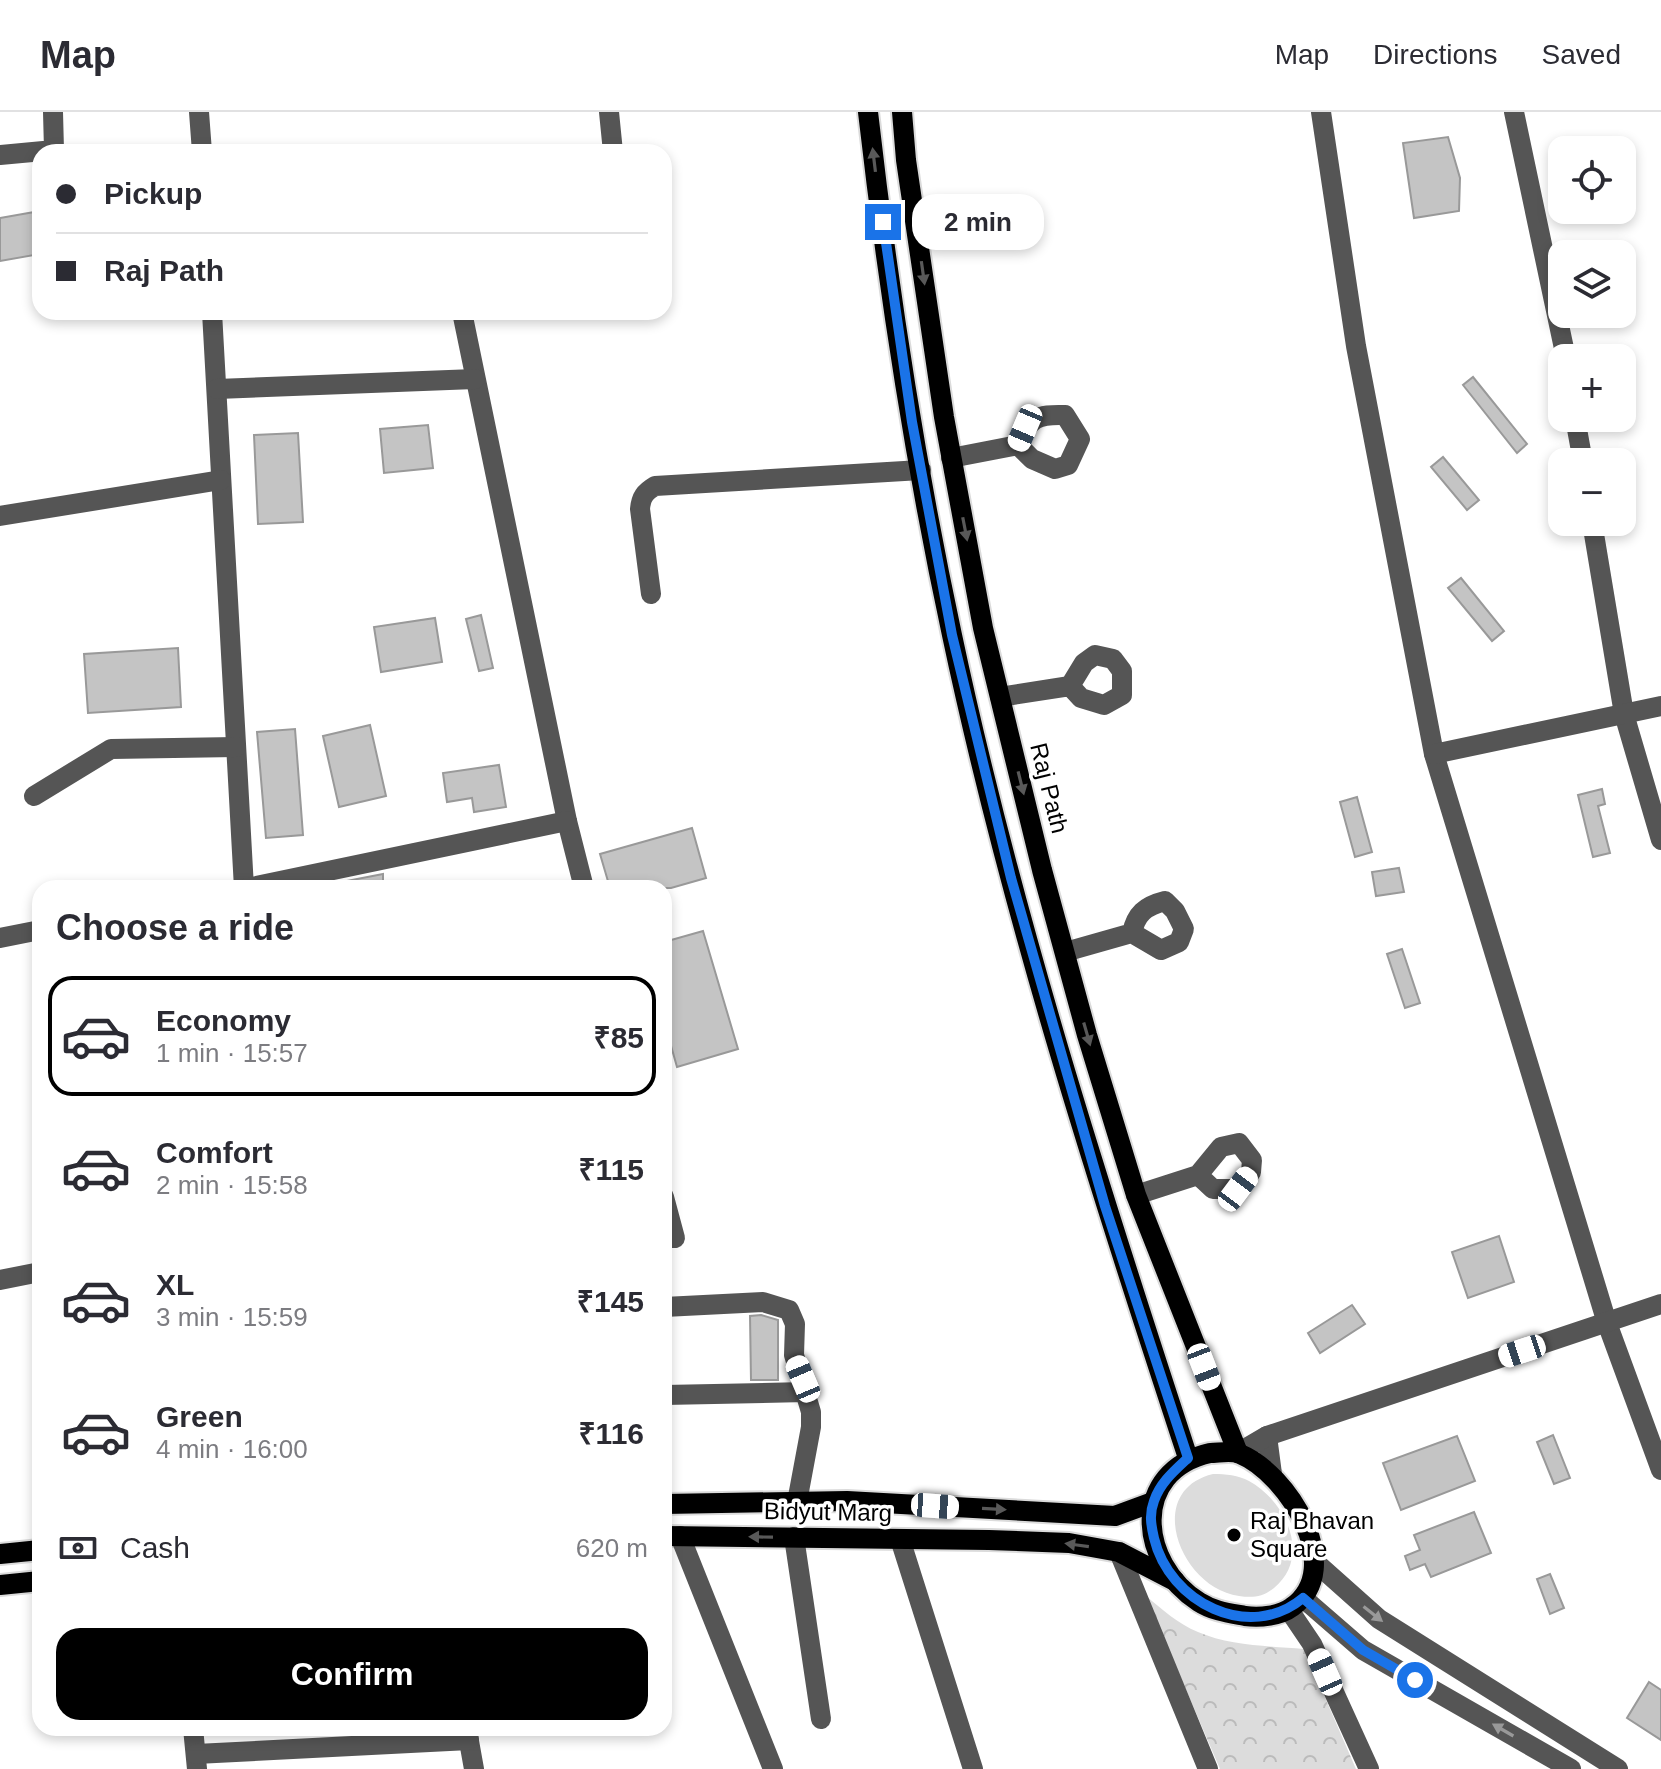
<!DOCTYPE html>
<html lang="en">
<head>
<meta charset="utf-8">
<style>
  :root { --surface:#fff; --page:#f7f7f7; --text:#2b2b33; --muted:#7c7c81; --line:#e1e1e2; --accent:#000 }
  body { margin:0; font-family:Helvetica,sans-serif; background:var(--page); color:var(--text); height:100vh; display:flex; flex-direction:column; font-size:30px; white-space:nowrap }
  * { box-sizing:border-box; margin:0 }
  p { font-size:26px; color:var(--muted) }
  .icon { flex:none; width:44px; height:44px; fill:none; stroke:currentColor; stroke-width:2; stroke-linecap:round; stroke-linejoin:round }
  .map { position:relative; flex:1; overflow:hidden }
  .details { position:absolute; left:32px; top:768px; width:640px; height:856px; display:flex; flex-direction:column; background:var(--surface); border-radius:24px; box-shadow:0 4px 12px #0003 }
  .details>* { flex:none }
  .hud { position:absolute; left:32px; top:32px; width:640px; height:176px; border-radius:24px; box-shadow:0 4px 12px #0003; display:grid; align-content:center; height:176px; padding:0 24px; background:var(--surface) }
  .buttons { position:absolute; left:1548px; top:24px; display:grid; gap:16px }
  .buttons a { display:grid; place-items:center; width:88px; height:88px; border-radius:16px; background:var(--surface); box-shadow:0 4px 12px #0003; font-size:40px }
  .end { position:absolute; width:36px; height:36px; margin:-18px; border:10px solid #1a73e8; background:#fff; box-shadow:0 0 0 4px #fff }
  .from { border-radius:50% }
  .bubble { position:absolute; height:56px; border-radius:24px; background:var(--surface); box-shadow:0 4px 12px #0003; font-size:26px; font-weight:700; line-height:56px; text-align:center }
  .car { position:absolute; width:24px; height:48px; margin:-24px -12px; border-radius:10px; box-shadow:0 0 6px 2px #0007; background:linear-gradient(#fff 24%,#345 0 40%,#fff 0 76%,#345 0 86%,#fff 0) }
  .hud b { display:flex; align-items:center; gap:28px; height:76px; font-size:30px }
  .hud b+b { border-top:2px solid var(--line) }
  .hud i { width:20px; height:20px; background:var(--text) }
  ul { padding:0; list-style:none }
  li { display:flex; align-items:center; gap:24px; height:120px; margin:0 16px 12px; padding:0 8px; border:4px solid transparent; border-radius:24px }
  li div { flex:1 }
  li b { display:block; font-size:30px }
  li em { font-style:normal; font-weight:700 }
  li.on { border-color:var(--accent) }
  li>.icon { width:72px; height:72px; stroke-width:1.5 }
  h2 { padding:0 24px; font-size:36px; line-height:96px }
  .pay { display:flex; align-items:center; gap:20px; height:88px; padding:0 24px; font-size:30px }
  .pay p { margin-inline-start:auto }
  .action { display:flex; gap:16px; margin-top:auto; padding:16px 24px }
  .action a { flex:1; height:92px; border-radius:24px; background:var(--accent); color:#fff; font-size:32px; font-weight:700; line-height:92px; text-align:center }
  header { display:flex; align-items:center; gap:48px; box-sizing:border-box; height:112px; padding:0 40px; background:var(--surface); border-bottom:2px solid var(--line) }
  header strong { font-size:38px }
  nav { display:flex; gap:44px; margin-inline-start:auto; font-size:28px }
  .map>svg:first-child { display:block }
  .forest { fill:url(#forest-crowns) }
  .pitch { fill:#dcdcdc }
  .building { fill:#c4c4c4; stroke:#999; stroke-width:2 }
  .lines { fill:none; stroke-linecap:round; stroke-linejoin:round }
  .major-casing { stroke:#dbdbdb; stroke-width:24 }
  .minor { stroke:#555; stroke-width:20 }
  .major { stroke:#000; stroke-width:20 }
  .oneway { fill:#595959 }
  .oneway2 { fill:#999 }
  .route { stroke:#1a73e8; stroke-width:10 }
  .poi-dot { fill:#000; stroke:#fff; stroke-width:3 }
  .labels { text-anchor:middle; stroke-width:7; stroke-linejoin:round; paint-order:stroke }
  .street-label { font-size:24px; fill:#000; stroke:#fff }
  .poi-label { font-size:24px; fill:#000; stroke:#fff; text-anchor:start }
</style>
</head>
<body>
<header>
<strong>Map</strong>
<nav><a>Map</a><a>Directions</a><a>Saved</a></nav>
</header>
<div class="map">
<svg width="1661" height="1657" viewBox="0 0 1661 1657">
  <defs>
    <pattern id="forest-crowns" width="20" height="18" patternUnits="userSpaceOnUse" patternTransform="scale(2)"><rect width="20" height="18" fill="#dcdcdc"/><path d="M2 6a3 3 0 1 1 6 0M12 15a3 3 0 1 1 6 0" fill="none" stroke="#bbb"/></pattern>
  </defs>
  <rect width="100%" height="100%" fill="#fff"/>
  <path class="forest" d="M1146 1484C1162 1497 1178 1512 1198 1520 1230 1534 1270 1534 1304 1537L1356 1657H1220Z"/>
  <path class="pitch" d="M1213 1362C1226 1362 1238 1363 1249 1369 1286 1389 1312 1445 1274 1476 1263 1485 1253 1486 1239 1484 1180 1476 1143 1379 1213 1362Z"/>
  <g class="building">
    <path d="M1448 25 1460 66 1459 99 1414 106 1403 31Z"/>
    <path d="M40 99V142L0 149V106Z"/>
    <path d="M1473 265 1527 332 1517 341 1463 273Z"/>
    <path d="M428 313 433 356 384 361 380 317Z"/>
    <path d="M298 321 303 410 258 412 254 323Z"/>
    <path d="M1443 345 1479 388 1467 398 1431 355Z"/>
    <path d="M1461 466 1504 519 1492 529 1448 476Z"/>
    <path d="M481 503 493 556 479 559 466 507Z"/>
    <path d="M435 506 442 550 381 560 374 515Z"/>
    <path d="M178 536 181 595 88 601 84 542Z"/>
    <path d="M370 613 386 684 339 695 323 624Z"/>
    <path d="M295 617 303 723 266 726 257 620Z"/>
    <path d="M499 653 506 695 474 700 472 686 447 690 443 661Z"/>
    <path d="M1602 677 1605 692 1598 694 1610 741 1593 745 1578 683Z"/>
    <path d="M1357 685 1372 740 1355 745 1340 690Z"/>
    <path d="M692 716 706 766 671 776H610L600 742Z"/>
    <path d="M1399 756 1404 780 1376 784 1372 760Z"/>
    <path d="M383 762V776H331V772Z"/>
    <path d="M703 819 738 937 677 955 664 909V830Z"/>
    <path d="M1402 837 1420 891 1405 896 1387 842Z"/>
    <path d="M1499 1124 1514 1170 1468 1186 1452 1140Z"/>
    <path d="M1352 1193 1365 1212 1320 1241 1308 1221Z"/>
    <path d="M761 1203 778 1208V1268H751L750 1204Z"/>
    <path d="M1553 1323 1570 1366 1554 1372 1537 1330Z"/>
    <path d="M1457 1324 1475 1369 1401 1398 1383 1351Z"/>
    <path d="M1474 1400 1491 1441 1431 1465 1425 1452 1410 1458 1405 1444 1420 1438 1414 1423Z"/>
    <path d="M1550 1462 1564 1496 1550 1502 1537 1467Z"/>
    <path d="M1649 1570 1661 1578V1628L1627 1606Z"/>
  </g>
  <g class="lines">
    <defs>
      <g id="major">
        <path d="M868 0C888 175 915 351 952 523 1011 802 1099 1075 1188 1346"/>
        <path d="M902 0 906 48 944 305 983 516 1042 758 1087 923 1136 1083 1238 1341"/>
        <path d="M1210 1341C1219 1341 1232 1338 1240 1342 1287 1361 1347 1456 1292 1495 1280 1504 1260 1506 1245 1504 1229 1501 1213 1499 1199 1490 1138 1451 1130 1359 1210 1341Z"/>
        <path d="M664 1392 847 1389 1115 1404 1153 1390"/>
        <path d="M664 1424 989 1428 1069 1431 1119 1440 1175 1469"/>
        <path d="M0 1442 40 1438"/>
        <path d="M0 1473 40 1469"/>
      </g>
    </defs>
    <use href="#major" class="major-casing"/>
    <g class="minor">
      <path d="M199 0 202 40"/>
      <path d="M609 0 613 40"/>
      <path d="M1321 0 1356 234 1434 642 1607 1211 1661 1358"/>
      <path d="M1514 0 1566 246"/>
      <path d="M0 43 54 38 53 0"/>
      <path d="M212 200 244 776"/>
      <path d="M462 200 567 709 584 776"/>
      <path d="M217 277 475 267"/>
      <path d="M1575 306 1583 350"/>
      <path d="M951 346 1018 333C1029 306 1037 302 1065 303L1080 327 1068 353 1055 357 1032 347 1018 333"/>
      <path d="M0 404 221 368"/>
      <path d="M1592 410 1624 602 1661 728"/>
      <path d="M651 482 640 397C641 385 645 380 655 374L921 358"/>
      <path d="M1000 585 1070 574 1084 551 1095 543 1113 547 1122 559V583L1104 593 1081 586 1070 574"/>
      <path d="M1434 642 1661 594"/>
      <path d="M34 684 111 637 236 635"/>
      <path d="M247 776 567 709"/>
      <path d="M0 826 40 818"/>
      <path d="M1065 840 1132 821C1136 802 1145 794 1165 789L1175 799 1184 817 1179 830 1161 838 1132 821"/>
      <path d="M1136 1083 1198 1063 1221 1035 1239 1031 1252 1048 1251 1060 1238 1077H1213L1198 1063"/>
      <path d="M664 1085 675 1126H664"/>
      <path d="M0 1168 40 1160"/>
      <path d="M664 1195 763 1190 789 1198 795 1212 794 1243 811 1300V1315L797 1390"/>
      <path d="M664 1283 806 1280"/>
      <path d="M1267 1324 1272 1362"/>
      <path d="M1238 1341 1267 1324 1661 1192"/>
      <path d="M680 1424 773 1657"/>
      <path d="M794 1425 821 1607"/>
      <path d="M900 1427 973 1657"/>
      <path d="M1119 1440 1208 1657"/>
      <path d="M1315 1450 1379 1507 1618 1657"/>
      <path d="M1303 1486 1363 1538 1571 1657"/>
      <path d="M1289 1498 1312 1532 1369 1657"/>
      <path d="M193 1616 197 1657"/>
      <path d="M467 1618 474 1657"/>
      <path d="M196 1642 469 1628"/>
    </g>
    <use href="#major" class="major"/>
  </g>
  <defs><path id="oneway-solid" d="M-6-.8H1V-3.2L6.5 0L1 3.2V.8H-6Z" transform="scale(2)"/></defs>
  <g class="oneway">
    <use href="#oneway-solid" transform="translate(874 48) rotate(-97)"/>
    <use href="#oneway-solid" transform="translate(923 161) rotate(82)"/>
    <use href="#oneway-solid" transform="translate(965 417) rotate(79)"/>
    <use href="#oneway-solid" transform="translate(1021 671) rotate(76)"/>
    <use href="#oneway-solid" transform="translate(1087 922) rotate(74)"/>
    <use href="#oneway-solid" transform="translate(994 1397) rotate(3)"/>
    <use href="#oneway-solid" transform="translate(761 1425) rotate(-179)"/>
    <use href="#oneway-solid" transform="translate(1077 1433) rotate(-172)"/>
  </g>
  <g class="oneway2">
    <use href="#oneway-solid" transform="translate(1373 1502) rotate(38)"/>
    <use href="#oneway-solid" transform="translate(1503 1618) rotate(-150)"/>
  </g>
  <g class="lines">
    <path class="route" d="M883 110 912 310 952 523 1011 766 1105 1094 1188 1346C1174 1359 1160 1371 1154 1389 1149 1402 1151 1413 1154 1426 1169 1490 1249 1531 1303 1486L1363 1538 1415 1568"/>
  </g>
  <circle class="poi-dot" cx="1234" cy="1423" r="8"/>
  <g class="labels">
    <g class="street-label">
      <text transform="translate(1049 676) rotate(76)" y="8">Raj Path</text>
      <text transform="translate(828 1400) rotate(1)" y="8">Bidyut Marg</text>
    </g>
    <g class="poi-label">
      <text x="1250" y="1417">Raj Bhavan<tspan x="1250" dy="28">Square</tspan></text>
    </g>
  </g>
</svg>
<div class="buttons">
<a><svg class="icon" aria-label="locate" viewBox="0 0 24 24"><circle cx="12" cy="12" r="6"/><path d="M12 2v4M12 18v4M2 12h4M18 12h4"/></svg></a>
<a><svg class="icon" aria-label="layers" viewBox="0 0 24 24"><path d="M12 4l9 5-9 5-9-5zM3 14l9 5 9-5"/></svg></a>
<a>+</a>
<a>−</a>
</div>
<i class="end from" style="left:1415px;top:1568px"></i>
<i class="end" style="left:883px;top:110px"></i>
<div class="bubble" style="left:912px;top:82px;width:132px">2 min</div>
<i class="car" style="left:1025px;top:316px;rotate:203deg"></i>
<i class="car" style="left:1238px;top:1077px;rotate:37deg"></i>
<i class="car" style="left:1522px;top:1239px;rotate:252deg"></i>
<i class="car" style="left:1204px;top:1255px;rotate:159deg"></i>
<i class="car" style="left:803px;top:1267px;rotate:337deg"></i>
<i class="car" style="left:935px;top:1394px;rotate:94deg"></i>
<i class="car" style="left:1325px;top:1560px;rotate:336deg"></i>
<div class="hud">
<b><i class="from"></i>Pickup</b>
<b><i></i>Raj Path</b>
</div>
<section class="details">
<h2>Choose a ride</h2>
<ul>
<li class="on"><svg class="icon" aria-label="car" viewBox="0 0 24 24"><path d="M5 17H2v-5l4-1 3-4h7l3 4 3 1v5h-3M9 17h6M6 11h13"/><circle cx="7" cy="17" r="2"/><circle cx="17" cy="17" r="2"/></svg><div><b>Economy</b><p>1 min · 15:57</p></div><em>₹85</em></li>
<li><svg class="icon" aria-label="car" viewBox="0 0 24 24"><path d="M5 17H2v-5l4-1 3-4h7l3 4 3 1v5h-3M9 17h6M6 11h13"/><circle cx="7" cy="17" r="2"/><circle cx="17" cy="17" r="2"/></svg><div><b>Comfort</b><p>2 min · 15:58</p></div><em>₹115</em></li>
<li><svg class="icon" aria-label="car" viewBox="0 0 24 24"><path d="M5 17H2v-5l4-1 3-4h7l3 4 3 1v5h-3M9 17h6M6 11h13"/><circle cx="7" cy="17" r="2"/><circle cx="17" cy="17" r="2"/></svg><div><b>XL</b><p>3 min · 15:59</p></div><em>₹145</em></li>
<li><svg class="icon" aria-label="car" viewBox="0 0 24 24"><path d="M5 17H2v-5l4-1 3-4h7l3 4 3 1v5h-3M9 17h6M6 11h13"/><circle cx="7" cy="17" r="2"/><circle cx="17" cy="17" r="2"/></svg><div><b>Green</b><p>4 min · 16:00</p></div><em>₹116</em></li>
</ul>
<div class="pay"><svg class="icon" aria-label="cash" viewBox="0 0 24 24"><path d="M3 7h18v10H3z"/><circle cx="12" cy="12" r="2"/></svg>Cash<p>620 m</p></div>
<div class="action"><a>Confirm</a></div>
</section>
</div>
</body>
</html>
